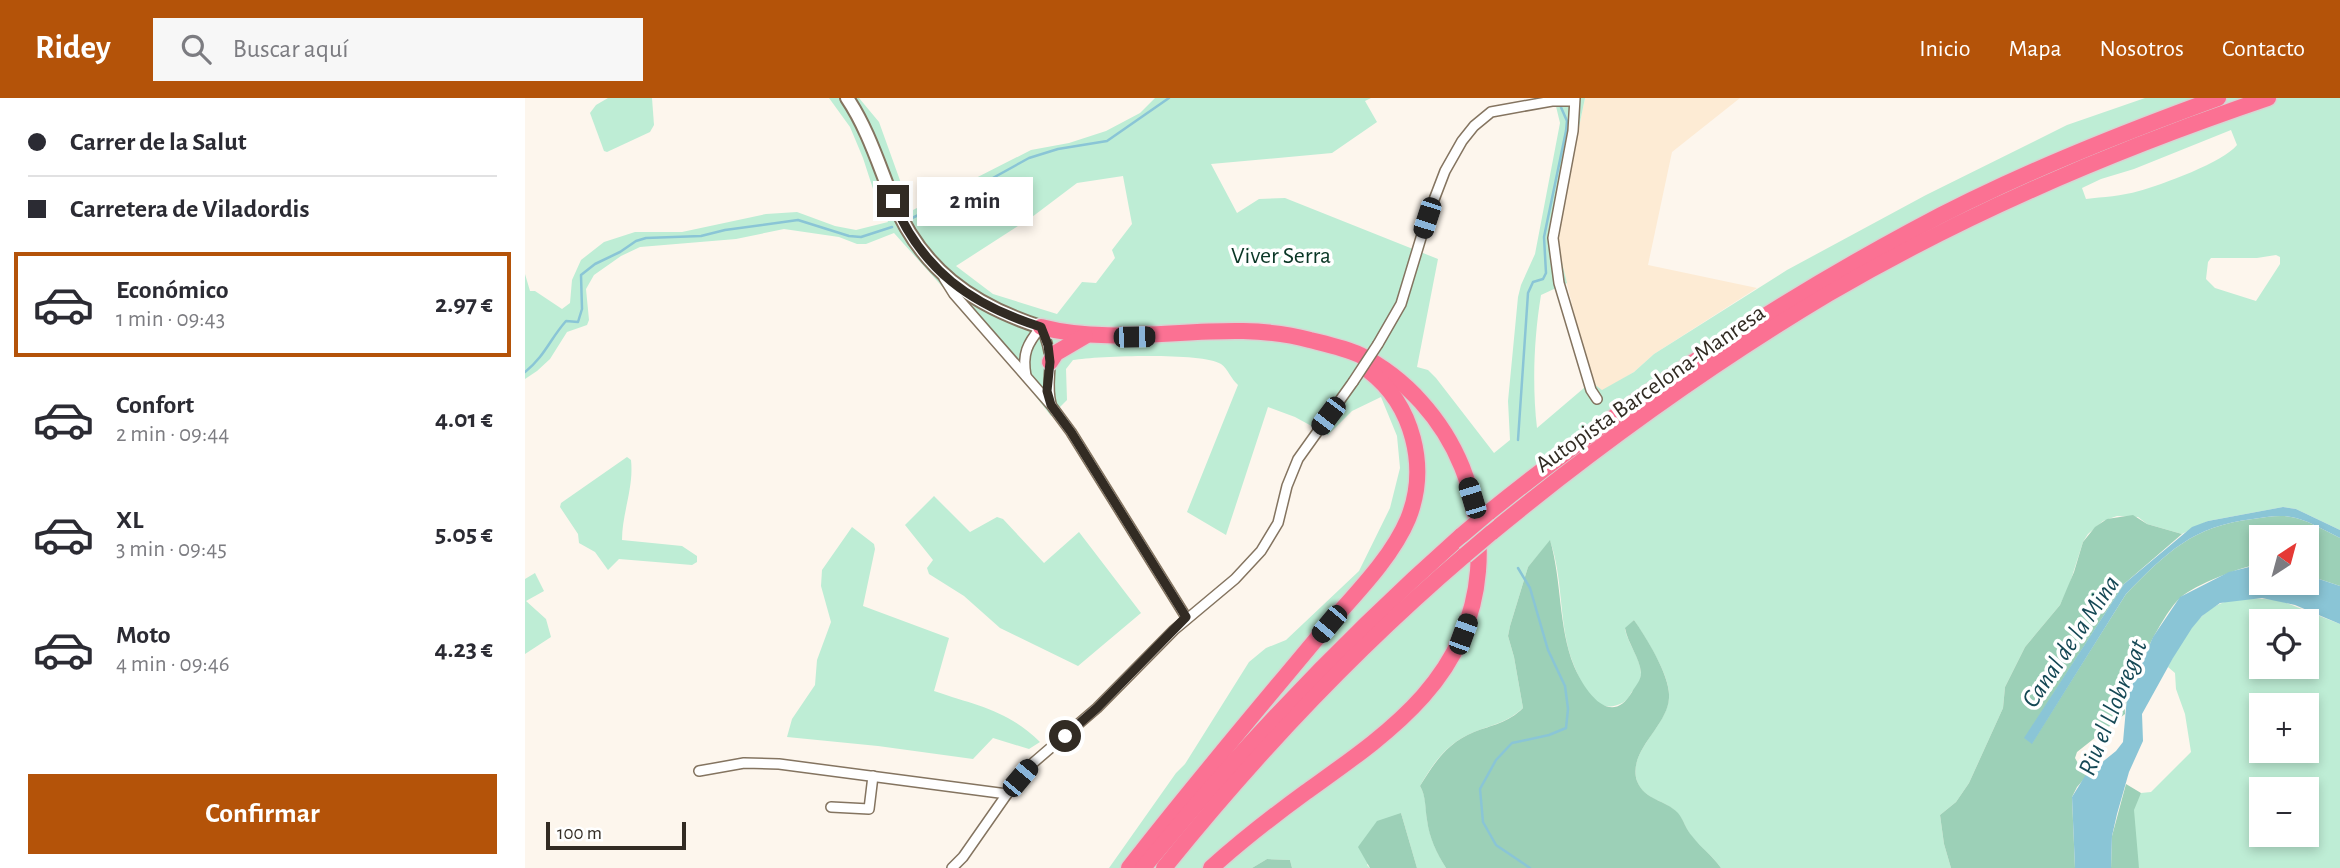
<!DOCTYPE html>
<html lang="es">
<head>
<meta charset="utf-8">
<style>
  :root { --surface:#fff; --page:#f7f7f7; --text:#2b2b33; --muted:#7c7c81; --line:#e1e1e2; --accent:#b45309 }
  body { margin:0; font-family:"Alegreya Sans",sans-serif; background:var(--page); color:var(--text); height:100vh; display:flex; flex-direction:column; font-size:26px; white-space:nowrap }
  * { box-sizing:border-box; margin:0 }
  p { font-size:23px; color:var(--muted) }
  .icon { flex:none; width:38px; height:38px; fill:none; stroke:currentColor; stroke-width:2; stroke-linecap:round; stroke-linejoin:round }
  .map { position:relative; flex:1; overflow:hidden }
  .sheet { display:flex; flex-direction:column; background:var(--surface); width:525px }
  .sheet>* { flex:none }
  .top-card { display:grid; align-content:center; height:154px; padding:0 28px; background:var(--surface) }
  .needle { width:46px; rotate:36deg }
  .fabs { position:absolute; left:1724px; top:427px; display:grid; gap:14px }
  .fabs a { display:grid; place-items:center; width:70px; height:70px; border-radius:0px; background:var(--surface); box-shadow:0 4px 10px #0003; font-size:35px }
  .scale { position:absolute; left:21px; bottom:18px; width:140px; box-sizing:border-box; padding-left:7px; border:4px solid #322b23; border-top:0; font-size:19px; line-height:24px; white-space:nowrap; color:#322b23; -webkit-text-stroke:5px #fff; paint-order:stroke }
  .end { position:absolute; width:32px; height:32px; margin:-16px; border:9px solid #322b23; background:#fff; box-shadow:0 0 0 4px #fff }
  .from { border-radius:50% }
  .bubble { position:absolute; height:49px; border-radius:0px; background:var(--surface); box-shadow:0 4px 10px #0003; font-size:23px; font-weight:600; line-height:49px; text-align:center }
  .car { position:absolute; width:21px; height:42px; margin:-21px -10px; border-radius:9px; box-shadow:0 0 5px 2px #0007; background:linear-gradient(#222 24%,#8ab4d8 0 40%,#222 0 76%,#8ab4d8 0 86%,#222 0) }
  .top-card b { display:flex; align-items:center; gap:24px; height:66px; font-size:26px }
  .top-card b+b { border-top:2px solid var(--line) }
  .top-card i { width:18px; height:18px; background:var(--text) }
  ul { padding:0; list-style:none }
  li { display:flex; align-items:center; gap:21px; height:105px; margin:0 14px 10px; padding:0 14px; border:4px solid transparent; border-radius:0px }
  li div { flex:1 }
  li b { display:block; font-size:26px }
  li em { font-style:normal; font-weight:600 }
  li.on { border-color:var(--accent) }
  li>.icon { width:63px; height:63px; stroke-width:1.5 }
  .primary-button { display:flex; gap:14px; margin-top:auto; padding:14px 28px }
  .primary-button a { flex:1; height:80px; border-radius:0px; background:var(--accent); color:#fff; font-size:28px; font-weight:600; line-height:80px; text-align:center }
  header { display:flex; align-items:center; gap:42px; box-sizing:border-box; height:98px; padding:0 35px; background:var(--accent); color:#fff }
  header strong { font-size:33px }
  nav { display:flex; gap:38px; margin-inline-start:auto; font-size:24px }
  .search { width:490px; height:63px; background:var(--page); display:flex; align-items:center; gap:18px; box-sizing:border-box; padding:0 24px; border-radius:0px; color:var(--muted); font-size:26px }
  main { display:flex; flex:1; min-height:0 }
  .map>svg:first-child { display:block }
  .built { fill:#fdebd4 }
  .green { fill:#beedd5; fill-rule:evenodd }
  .forest { fill:#9cd0b7 }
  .water { fill:#8ac5d6 }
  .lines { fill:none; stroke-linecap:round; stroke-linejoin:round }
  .stream { stroke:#8ac5d6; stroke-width:2.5 }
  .street-casing { stroke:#847460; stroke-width:12 }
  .secondary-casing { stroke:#847460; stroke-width:16 }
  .highway-casing { stroke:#d6d5d3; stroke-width:19 }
  .street { stroke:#fff; stroke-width:9 }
  .secondary { stroke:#fff; stroke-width:12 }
  .highway { stroke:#fb7193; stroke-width:16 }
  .street-bridge-casing { stroke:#847460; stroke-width:12; stroke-linecap:butt }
  .highway-bridge-casing { stroke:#d6d5d3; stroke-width:19; stroke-linecap:butt }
  .street-bridge { stroke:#fff; stroke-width:9 }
  .highway-bridge { stroke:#fb7193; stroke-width:16 }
  .route { stroke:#322b23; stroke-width:9 }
  .labels { text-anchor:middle; stroke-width:7; stroke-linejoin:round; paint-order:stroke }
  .park-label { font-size:24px; fill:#093625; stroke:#fff }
  .street-label { font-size:24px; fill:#322b23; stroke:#fff }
  .water-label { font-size:26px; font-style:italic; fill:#154855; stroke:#fff }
</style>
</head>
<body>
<header>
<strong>Ridey</strong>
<div class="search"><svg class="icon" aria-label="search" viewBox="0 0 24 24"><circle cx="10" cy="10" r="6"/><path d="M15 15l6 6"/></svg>Buscar aquí</div>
<nav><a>Inicio</a><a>Mapa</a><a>Nosotros</a><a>Contacto</a></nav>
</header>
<main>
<section class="sheet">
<div class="top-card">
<b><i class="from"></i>Carrer de la Salut</b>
<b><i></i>Carretera de Viladordis</b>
</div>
<ul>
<li class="on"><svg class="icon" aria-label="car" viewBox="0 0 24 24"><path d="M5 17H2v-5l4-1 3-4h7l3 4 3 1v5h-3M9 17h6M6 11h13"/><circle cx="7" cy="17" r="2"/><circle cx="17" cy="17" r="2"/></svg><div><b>Económico</b><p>1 min · 09:43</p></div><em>2.97 €</em></li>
<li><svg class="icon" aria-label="car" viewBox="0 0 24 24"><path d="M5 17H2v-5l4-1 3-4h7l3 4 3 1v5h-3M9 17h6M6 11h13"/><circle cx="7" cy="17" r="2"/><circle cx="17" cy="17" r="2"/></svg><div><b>Confort</b><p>2 min · 09:44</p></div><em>4.01 €</em></li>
<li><svg class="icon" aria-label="car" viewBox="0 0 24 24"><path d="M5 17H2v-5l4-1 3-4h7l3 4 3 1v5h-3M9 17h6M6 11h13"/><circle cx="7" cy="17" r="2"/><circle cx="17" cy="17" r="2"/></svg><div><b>XL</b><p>3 min · 09:45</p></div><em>5.05 €</em></li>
<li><svg class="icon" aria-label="car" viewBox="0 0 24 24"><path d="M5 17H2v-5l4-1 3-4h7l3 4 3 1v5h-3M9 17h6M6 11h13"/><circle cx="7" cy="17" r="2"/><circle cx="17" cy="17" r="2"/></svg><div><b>Moto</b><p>4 min · 09:46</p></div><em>4.23 €</em></li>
</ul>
<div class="primary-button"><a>Confirmar</a></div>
</section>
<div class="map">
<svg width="1815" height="770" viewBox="0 0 1815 770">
  <rect width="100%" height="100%" fill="#fdf6ed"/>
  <path class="built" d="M1060 0H1215L1147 54 1123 167 1232 190 1129 256 1109 274 1077 293 1066 284 1031 141Z"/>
  <g class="green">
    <path d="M83 0H127L129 27 125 34 82 54 79 53 65 15 71 7Z"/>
    <path d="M304 0H334L354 24 386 113 506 52 544 45 581 33 615 15 630 0H846L840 3 852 24 807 55 686 66 712 115 734 101 760 100 913 161 892 269 903 272 911 280 969 355 985 342 983 303 993 199 996 187 1010 156 1035 25 1029 0H1060L1031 141 1042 185 1016 197C1009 239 1007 287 1012 330L1066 284 1077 292 1109 274 1129 256 1262 172 1401 97 1542 27 1620 0H1815V432L1771 411 1758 409 1683 423 1657 436 1622 426 1613 419 1592 418 1578 423 1563 436 1558 444 1544 488 1535 507 1500 549 1480 589 1478 610 1444 685 1431 704 1415 717 1419 746 1426 770H1196C1188 758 1176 750 1167 739 1161 732 1159 722 1153 716 1141 701 1119 703 1112 683 1102 653 1142 629 1144 600 1146 578 1121 541 1109 522L1100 531C1103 546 1116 561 1116 576 1116 584 1110 590 1106 595 1104 600 1100 604 1095 606 1070 618 1055 583 1048 565 1033 526 1039 482 1025 443L1003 469 985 528 983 538 989 559 998 610C983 624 967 627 949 634 922 645 909 664 895 688 902 699 900 714 903 727 906 743 913 757 921 770H892L876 715 842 767 845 770H767L765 762 742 761 727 770H584L651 675 660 666 724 564 741 550 761 542 834 473 865 410 875 370 872 338 856 299 827 313 803 337 770 319 743 309 701 437 662 414 713 287C706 281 703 271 696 266 677 254 573 258 548 262L541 271 542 302 526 318 476 254 369 135 341 146H332L314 139 259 131 211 141 115 149 96 158 69 177 61 191 64 222 62 227 42 234 25 261 12 273 0 281V176L5 193H10L37 211 45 205 47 182 56 162 79 144 110 134H157L241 116 272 114 310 128 331 132 363 124 350 97 338 60 325 29ZM1706 32 1712 47C1699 64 1636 87 1614 93 1597 98 1578 99 1561 101L1557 90 1576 81 1609 71ZM598 78 607 126 587 152 590 160 571 185 557 184 532 216 468 196 431 168 507 119 552 85ZM1751 157 1755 159V166L1731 203 1690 190 1681 181 1683 164 1686 160H1732Z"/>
    <path d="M102 359 106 362C109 390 97 415 97 442L157 448 172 458V464L167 467 94 461 83 472 70 454 54 445 53 436 35 409 36 405Z"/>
    <path d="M409 398 445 434 472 419 478 421 519 465 554 434 616 515 553 568 475 530 439 498 404 476 402 470 408 462 380 427Z"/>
    <path d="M327 429 349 446 350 451 338 508 424 540 409 593C452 608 481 611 515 644L504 651 468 640 448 661 353 648 262 639 267 621 290 587 292 562 306 524 296 488 297 472Z"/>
    <path d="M10 475 19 493 1 503 21 521 26 539 0 556V481Z"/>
    <path d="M1725 500 1754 502 1815 526V770H1614C1610 758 1607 724 1609 711 1609 706 1613 700 1616 695L1626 694 1666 654 1660 616 1651 591 1650 575 1643 569C1655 546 1671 515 1697 505 1706 501 1716 501 1725 500ZM1736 523H1782V569H1736ZM1736 607H1782V653H1736ZM1736 691H1782V737H1736Z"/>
  </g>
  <g class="forest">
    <path d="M1608 417 1622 426 1657 436 1599 486 1500 640 1507 645 1601 496C1642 454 1668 428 1728 421 1742 419 1757 416 1771 420 1786 424 1801 433 1815 440V488L1782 477V439H1736V466C1717 468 1670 487 1656 499 1637 515 1599 593 1600 616L1552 654 1550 660 1555 669 1565 674 1552 689 1547 699 1550 770H1426L1419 746 1415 717 1431 704 1444 685 1478 610 1480 589 1500 549 1535 507 1549 474 1558 444 1570 429 1582 421Z"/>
    <path d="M1025 442C1037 483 1033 528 1049 568 1058 590 1085 632 1107 594 1110 588 1116 583 1116 575 1115 560 1103 546 1100 530L1109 522C1121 539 1146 579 1144 600 1143 628 1102 653 1112 683 1120 703 1140 701 1153 715 1159 722 1161 732 1167 738 1176 750 1188 758 1196 770H921C912 756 904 739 902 722 900 710 901 698 895 688 910 664 922 645 949 634 967 627 983 625 998 610L989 559 983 538 985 528 1003 469Z"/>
    <path d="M1601 686 1616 695 1609 712 1614 770H1586L1587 738Z"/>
    <path d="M876 715 892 770H845L833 749 852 723Z"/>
    <path d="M742 761 765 762 767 770H727Z"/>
  </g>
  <g class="water">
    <path d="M1758 409 1771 411 1815 432V440C1801 433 1786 424 1771 420 1757 416 1742 419 1728 421 1668 428 1642 454 1601 496L1507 646 1499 640 1599 486 1667 429 1683 423Z"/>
    <path d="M1736 466V485H1782V477L1815 488V526L1770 507 1737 500 1695 505 1677 518 1667 530 1648 560 1617 616 1618 643 1604 674 1592 716 1587 738 1586 770H1550L1547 699 1560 678 1591 653 1598 644 1602 599 1628 539 1655 499 1704 474Z"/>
  </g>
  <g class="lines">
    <g class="stream">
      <path d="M387 120 437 97 504 60 533 51 582 43 644 0"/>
      <path d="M0 274C20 258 25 241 41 223L53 224 57 211 56 177 70 166 95 154 111 143 121 140 176 138 200 132 273 122 324 138 336 139 367 129"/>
      <path d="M993 342 1003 195 1008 184 1018 181 1021 175 1019 139 1041 33 1042 23 1035 7"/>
      <path d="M993 470 1005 490 1023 552 1040 588 1043 611 1041 630 1024 637 987 645 971 662 955 691 958 724 971 747 1005 770"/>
    </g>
    <defs>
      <g id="street">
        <path d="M1050 0 1048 33 1028 140 1034 185 1066 292 1072 301"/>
        <path d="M419 180 429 196 526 307 546 334 661 519"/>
        <path d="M853 246 876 206 902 120 920 73 937 43 949 28 966 14 1027 3H1049"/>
        <path d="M501 278C497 256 502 246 516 229 521 240 525 252 525 264 525 279 522 290 526 306"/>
        <path d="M174 673 219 665 254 666 482 696"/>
        <path d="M306 709 344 711 348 678"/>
        <path d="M427 770 438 759 482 696 508 665 572 610 649 532 710 481 736 453 753 425 762 388 773 361 828 284"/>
      </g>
      <path id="secondary" d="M322 0C343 31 354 68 368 102 396 171 447 207 516 229"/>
      <g id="highway">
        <path d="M516 229C605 252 698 218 785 242 801 246 820 250 835 257 881 280 918 322 937 369 950 402 956 437 953 473 944 582 862 636 781 694 748 718 716 743 686 770"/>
        <path d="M525 264 531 255 560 238"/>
        <path d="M963 415C1096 308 1236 214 1386 133 1484 80 1589 38 1693 0"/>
        <path d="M966 435C1073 347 1184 267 1303 196 1441 115 1592 51 1743 0"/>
        <path d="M604 770C665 691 729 616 793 539 822 504 865 464 883 421 904 369 888 307 844 273"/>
        <path d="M618 770C716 650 821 540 937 437"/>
        <path d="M639 770C730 657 830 551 940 457"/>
      </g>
    </defs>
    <use href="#street" class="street-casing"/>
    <use href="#secondary" class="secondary-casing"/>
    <use href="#highway" class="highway-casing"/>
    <use href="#street" class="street"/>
    <use href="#secondary" class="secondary"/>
    <use href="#highway" class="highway"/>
    <defs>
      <path id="street-bridge" d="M828 284 853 246"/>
      <g id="highway-bridge">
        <path d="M937 437 963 415"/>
        <path d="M940 457 966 435"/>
      </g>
    </defs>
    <use href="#street-bridge" class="street-bridge-casing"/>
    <use href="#highway-bridge" class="highway-bridge-casing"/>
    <use href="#street-bridge" class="street-bridge"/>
    <use href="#highway-bridge" class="highway-bridge"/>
  </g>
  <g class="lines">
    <path class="route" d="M368 103C397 172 446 207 516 229L523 247 525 264 522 293 526 307 546 334 661 519 572 610 540 638"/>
  </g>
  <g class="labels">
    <g class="park-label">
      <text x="756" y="165">Viver Serra</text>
    </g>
    <g class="street-label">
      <text transform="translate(1125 290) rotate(-35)" y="8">Autopista Barcelona-Manresa</text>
    </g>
    <g class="water-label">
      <text transform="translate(1545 543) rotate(-56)" y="9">Canal de la Mina</text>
      <text transform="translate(1587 609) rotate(-68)" y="9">Riu el Llobregat</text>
    </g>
  </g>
</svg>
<div class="fabs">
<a><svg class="needle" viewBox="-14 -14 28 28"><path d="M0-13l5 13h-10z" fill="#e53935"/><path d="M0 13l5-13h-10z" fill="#7c7c81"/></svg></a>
<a><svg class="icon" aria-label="locate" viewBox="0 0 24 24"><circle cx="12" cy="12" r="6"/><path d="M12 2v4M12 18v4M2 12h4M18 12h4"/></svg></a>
<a>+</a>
<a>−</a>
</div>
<div class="scale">100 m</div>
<i class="end from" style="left:540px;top:638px"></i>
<i class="end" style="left:368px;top:103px"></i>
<div class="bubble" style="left:392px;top:79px;width:116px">2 min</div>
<i class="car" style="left:902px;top:120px;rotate:198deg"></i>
<i class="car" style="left:609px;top:239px;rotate:89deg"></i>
<i class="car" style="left:803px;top:318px;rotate:217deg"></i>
<i class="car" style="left:947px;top:400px;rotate:343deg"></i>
<i class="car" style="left:804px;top:526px;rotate:220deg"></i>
<i class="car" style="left:938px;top:536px;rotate:20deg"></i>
<i class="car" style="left:495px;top:680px;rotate:40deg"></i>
</div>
</main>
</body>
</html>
